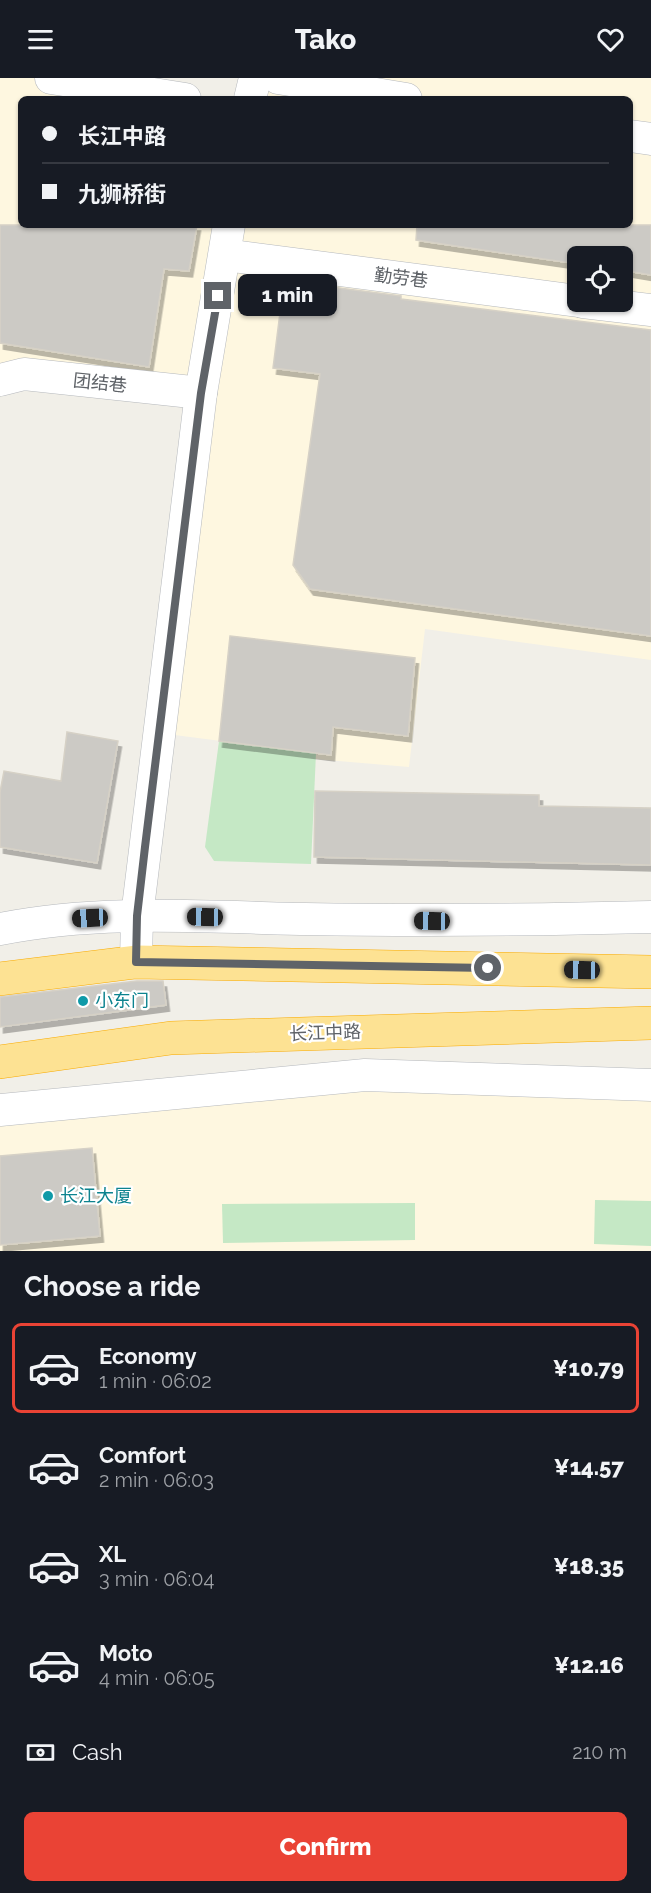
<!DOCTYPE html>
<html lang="en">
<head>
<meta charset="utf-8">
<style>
  :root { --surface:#171b24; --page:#20242c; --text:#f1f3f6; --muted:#9ea1a6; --line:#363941; --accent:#ea4335 }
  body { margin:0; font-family:Raleway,"Noto Sans SC",sans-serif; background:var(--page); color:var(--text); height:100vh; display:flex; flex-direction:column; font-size:22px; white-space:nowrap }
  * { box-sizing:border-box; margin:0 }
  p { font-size:20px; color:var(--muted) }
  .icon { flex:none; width:33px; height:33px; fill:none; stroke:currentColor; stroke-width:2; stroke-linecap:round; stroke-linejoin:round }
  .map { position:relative; height:1173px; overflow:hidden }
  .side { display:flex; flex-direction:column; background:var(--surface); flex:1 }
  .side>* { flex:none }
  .banner { position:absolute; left:18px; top:18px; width:615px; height:132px; border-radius:9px; box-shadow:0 2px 4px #0004; display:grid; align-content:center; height:132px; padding:0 24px; background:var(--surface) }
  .fabs { position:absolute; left:567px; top:168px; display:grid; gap:12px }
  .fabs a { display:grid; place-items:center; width:66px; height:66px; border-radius:9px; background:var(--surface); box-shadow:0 2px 4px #0004; font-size:30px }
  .end { position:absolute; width:27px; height:27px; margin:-14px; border:8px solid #5f6368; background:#fff; box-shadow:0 0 0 3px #fff }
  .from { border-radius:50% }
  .bubble { position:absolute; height:42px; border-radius:9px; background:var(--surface); box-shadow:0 2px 4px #0004; font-size:20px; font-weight:800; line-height:42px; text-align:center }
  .car { position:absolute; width:18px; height:36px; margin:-18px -9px; border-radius:8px; box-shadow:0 0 4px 2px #0007; background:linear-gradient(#222 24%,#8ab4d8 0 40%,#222 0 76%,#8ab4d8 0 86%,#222 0) }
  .banner b { display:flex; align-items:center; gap:21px; height:57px; font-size:22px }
  .banner b+b { border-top:2px solid var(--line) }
  .banner i { width:15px; height:15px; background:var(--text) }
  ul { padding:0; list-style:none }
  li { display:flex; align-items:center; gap:18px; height:90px; margin:0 12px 9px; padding:0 12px; border:3px solid transparent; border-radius:9px }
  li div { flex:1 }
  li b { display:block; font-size:22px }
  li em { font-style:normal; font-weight:800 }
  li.current { border-color:var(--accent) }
  li>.icon { width:54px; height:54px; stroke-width:1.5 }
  h2 { padding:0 24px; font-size:27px; line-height:72px }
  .pay { display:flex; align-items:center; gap:15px; height:66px; padding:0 24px; font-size:22px }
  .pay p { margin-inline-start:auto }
  .cta { display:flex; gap:12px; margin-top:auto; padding:12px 24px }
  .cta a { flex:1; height:69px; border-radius:9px; background:var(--accent); color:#fff; font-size:24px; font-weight:800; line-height:69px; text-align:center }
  header { display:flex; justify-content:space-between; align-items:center; height:78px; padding:0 24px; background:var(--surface); font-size:27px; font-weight:800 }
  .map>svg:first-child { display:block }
  .commercial { fill:#fef7e0; fill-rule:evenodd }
  .green { fill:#c5e8c5 }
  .building { fill:#cccac5; stroke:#d6d1c6; stroke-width:1.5; filter:url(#shadow) }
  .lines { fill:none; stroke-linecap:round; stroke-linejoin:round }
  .minor-casing { stroke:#b5b8bc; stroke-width:33 }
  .highway-casing { stroke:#f9ab00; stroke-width:34 }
  .minor { stroke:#fff; stroke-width:32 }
  .highway { stroke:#fde293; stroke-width:33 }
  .route { stroke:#5f6368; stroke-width:8 }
  .culture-dot { fill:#0f9aa8; stroke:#fff; stroke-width:2 }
  .labels { text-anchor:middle; stroke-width:4.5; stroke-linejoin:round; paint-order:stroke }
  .street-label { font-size:18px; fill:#5f6368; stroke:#fff }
  .culture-label { font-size:18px; fill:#0d838f; stroke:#fff; text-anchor:start }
</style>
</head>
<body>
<header><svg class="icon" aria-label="menu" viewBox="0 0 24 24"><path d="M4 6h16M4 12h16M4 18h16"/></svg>Tako<svg class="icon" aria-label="heart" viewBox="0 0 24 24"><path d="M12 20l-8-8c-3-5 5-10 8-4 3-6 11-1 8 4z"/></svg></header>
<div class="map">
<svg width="651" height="1173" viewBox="0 0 651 1173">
  <defs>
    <filter id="shadow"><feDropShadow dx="3.5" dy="6" stdDeviation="0" flood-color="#0004"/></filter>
  </defs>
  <rect width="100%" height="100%" fill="#f1efe8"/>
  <g class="commercial">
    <path d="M0 0H51L185 21H21V147H630V21H250L255 0H651V582L425 551 409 689 315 681V675L159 655 201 316 0 302ZM578 178H622V224H578Z"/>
    <path d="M365 997 651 1007V1173H0V1032Z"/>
  </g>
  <g class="green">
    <path d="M219 663 316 675 311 786 214 783 205 769Z"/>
    <path d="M595 1122 651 1123V1168L594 1166Z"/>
    <path d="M415 1125V1162L223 1165 222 1126Z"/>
  </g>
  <g class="building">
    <path d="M0 147H197L189 193 164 191 149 289 0 265Z"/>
    <path d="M417 147H651V197L622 192V178H578V186L416 162Z"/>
    <path d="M284 203 401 218V221L651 252V558L310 511 293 487 320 296 273 290Z"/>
    <path d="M230 558 415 580 408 658 333 649 331 677 219 663Z"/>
    <path d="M67 654 118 663 97 785 0 769V714L4 693 61 703Z"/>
    <path d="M315 713 539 717V728L651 730V787L314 779Z"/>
    <path d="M137 903H163L166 927 0 949V919Z"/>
    <path d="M92 1070 100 1158 0 1167V1078Z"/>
  </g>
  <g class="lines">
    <defs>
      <g id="minor">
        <path d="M51 0 185 21"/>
        <path d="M278 0 406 21"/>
        <path d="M250 21 255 0"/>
        <path d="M630 58 651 61"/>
        <path d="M225 177 578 223"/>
        <path d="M583 224 651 232"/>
        <path d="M0 302 24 296 201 315"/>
        <path d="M0 851C100 831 203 839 305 841 420 843 535 842 651 839"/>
        <path d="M136 884 137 838 201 315 229 147"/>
        <path d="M0 1032 365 997 651 1007"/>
      </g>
      <g id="highway">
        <path d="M0 901 136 884 651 894"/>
        <path d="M0 984 171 960 651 945"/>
      </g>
    </defs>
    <use href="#minor" class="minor-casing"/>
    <use href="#highway" class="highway-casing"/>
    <use href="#minor" class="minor"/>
    <use href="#highway" class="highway"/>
  </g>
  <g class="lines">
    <path class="route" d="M218 218 201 315 145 769 137 838 136 884 488 890"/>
  </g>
  <g class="culture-dot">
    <circle cx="83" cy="923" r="6"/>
    <circle cx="48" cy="1118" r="6"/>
  </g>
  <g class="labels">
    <g class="street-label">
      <text transform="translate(401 200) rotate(7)" y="6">勤劳巷</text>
      <text transform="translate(100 305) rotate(6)" y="6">团结巷</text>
      <text transform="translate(325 955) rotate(-2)" y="6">长江中路</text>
    </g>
    <g class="culture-label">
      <text x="95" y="929">小东门</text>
      <text x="60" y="1124">长江大厦</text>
    </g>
  </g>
</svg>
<div class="fabs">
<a><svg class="icon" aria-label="locate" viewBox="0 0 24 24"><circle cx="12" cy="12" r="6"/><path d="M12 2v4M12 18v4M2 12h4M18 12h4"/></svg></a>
</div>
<i class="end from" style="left:488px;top:890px"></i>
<i class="end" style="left:218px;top:218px"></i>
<div class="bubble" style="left:238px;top:196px;width:99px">1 min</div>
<i class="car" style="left:205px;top:839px;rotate:271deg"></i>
<i class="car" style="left:90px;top:840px;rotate:267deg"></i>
<i class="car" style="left:432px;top:843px;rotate:271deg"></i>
<i class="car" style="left:582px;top:892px;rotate:271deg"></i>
<div class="banner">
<b><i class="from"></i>长江中路</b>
<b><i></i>九狮桥街</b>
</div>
</div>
<section class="side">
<h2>Choose a ride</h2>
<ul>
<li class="current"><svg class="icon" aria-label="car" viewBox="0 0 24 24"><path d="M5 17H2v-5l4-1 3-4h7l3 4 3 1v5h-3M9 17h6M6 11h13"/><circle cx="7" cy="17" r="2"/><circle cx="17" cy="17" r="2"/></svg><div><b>Economy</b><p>1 min · 06:02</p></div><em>¥10.79</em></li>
<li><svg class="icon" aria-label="car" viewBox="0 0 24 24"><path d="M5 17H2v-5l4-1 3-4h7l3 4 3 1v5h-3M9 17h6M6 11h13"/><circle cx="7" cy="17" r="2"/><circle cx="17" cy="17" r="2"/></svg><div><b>Comfort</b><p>2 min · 06:03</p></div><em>¥14.57</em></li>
<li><svg class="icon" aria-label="car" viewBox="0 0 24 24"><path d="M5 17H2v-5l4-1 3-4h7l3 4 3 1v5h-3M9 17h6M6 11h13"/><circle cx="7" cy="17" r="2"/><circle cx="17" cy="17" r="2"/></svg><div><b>XL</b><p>3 min · 06:04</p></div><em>¥18.35</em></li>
<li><svg class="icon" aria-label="car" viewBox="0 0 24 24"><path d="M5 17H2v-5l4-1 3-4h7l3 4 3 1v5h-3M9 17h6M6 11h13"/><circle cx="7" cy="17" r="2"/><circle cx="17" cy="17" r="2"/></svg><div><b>Moto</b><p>4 min · 06:05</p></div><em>¥12.16</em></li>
</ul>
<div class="pay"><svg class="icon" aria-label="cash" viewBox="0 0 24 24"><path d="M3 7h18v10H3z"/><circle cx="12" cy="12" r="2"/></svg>Cash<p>210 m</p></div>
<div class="cta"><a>Confirm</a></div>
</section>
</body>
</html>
